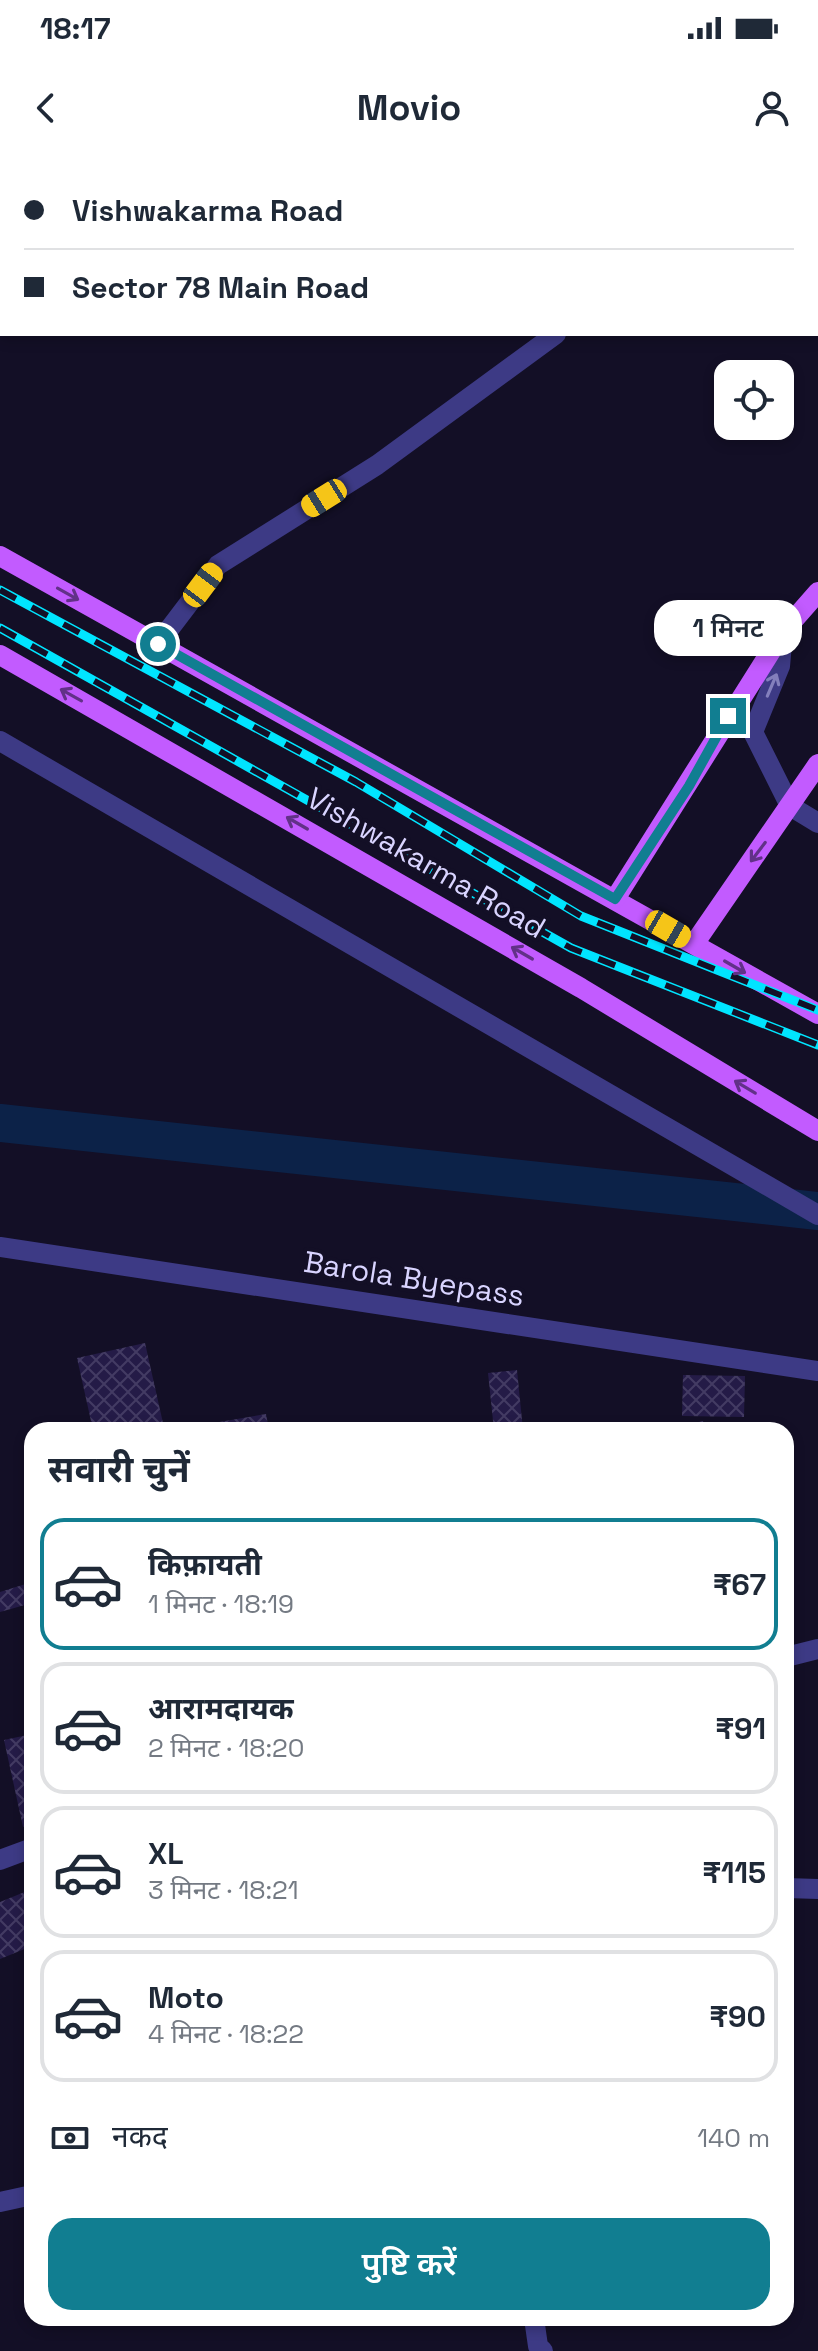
<!DOCTYPE html>
<html lang="hi">
<head>
<meta charset="utf-8">
<style>
  :root { --surface:#fff; --page:#f2f2f3; --text:#1f2937; --muted:#747a83; --line:#e0e1e3; --accent:#117e91 }
  body { margin:0; font-family:"Space Grotesk","Noto Sans Devanagari",sans-serif; background:var(--page); color:var(--text); height:100vh; display:flex; flex-direction:column; font-size:30px; white-space:nowrap }
  * { box-sizing:border-box; margin:0 }
  p { font-size:26px; color:var(--muted) }
  .icon { flex:none; width:44px; height:44px; fill:none; stroke:currentColor; stroke-width:2; stroke-linecap:round; stroke-linejoin:round }
  .map { position:relative; flex:1; overflow:hidden }
  .panel { position:absolute; left:24px; top:1262px; width:770px; height:904px; display:flex; flex-direction:column; background:var(--surface); border-radius:24px; box-shadow:0 4px 12px #0003 }
  .panel>* { flex:none }
  .top-card { position:absolute; left:0px; top:0px; width:818px; height:176px; box-shadow:0 4px 12px #0003; display:grid; align-content:center; height:176px; padding:0 24px; background:var(--surface) }
  .buttons { position:absolute; left:714px; top:200px; display:grid; gap:16px }
  .buttons a { display:grid; place-items:center; width:80px; height:80px; border-radius:16px; background:var(--surface); box-shadow:0 4px 12px #0003; font-size:40px }
  .end { position:absolute; width:36px; height:36px; margin:-18px; border:10px solid #117e91; background:#fff; box-shadow:0 0 0 4px #fff }
  .from { border-radius:50% }
  .bubble { position:absolute; height:56px; border-radius:24px; background:var(--surface); box-shadow:0 4px 12px #0003; font-size:26px; font-weight:600; line-height:56px; text-align:center }
  .car { position:absolute; width:24px; height:48px; margin:-24px -12px; border-radius:10px; box-shadow:0 0 6px 2px #0007; background:linear-gradient(#f5c518 24%,#345 0 40%,#f5c518 0 76%,#345 0 86%,#f5c518 0) }
  .top-card b { display:flex; align-items:center; gap:28px; height:76px; font-size:30px }
  .top-card b+b { border-top:2px solid var(--line) }
  .top-card i { width:20px; height:20px; background:var(--text) }
  ul { padding:0; list-style:none }
  li { display:flex; align-items:center; gap:24px; height:132px; margin:0 16px 12px; padding:0 8px; border:4px solid var(--line); border-radius:24px }
  li div { flex:1 }
  li b { display:block; font-size:30px }
  li em { font-style:normal; font-weight:600 }
  li.on { border-color:var(--accent) }
  li>.icon { width:72px; height:72px; stroke-width:1.5 }
  h2 { padding:0 24px; font-size:36px; line-height:96px }
  .pay { display:flex; align-items:center; gap:20px; height:88px; padding:0 24px; font-size:30px }
  .pay p { margin-inline-start:auto }
  .button { display:flex; gap:16px; margin-top:auto; padding:16px 24px }
  .button a { flex:1; height:92px; border-radius:24px; background:var(--accent); color:#fff; font-size:32px; font-weight:600; line-height:92px; text-align:center }
  .status { display:flex; justify-content:space-between; align-items:center; height:56px; padding:0 40px; background:var(--surface); direction:ltr }
  .status svg { height:22px; fill:currentColor }
  header { display:flex; justify-content:space-between; align-items:center; height:104px; padding:0 24px; background:var(--surface); font-size:36px; font-weight:600 }
  .map>svg:first-child { display:block }
  .lines { fill:none; stroke-linecap:round; stroke-linejoin:round }
  .canal { stroke:#0c2248; stroke-width:38 }
  .building { fill:url(#building-cross-hatch) }
  .minor { stroke:#3d3a85; stroke-width:20 }
  .major { stroke:#c25bff; stroke-width:20 }
  .rail-casing { stroke:#00e5ff; stroke-width:9 }
  .rail { stroke:#130f26; stroke-width:6; stroke-dasharray:18; stroke-linecap:butt }
  .oneway { stroke:#623188 }
  .oneway2 { stroke:#837fbc }
  .route { stroke:#117e91; stroke-width:10 }
  .labels { text-anchor:middle; stroke-width:8; stroke-linejoin:round; paint-order:stroke }
  .street-label { font-size:30px; fill:#d9d4ff; stroke:#130f26 }
</style>
</head>
<body>
<div class="status"><b>18:17</b><svg viewBox="0 0 49 12"><path d="M0 12V9h3v3zM5 12V6h3v6zM10 12V3h3v9zM15 12V0h3v12zM26 1h20v11H26zM47 4h2v5h-2z"/></svg></div>
<header><svg class="icon" aria-label="back" viewBox="0 0 24 24"><path d="M15 5l-7 7 7 7"/></svg>Movio<svg class="icon" aria-label="person" viewBox="0 0 24 24"><circle cx="12" cy="8" r="4"/><path d="M4 21q1-7 8-7t8 7"/></svg></header>
<div class="map">
<svg width="818" height="2191" viewBox="0 0 818 2191">
  <defs>
    <pattern id="building-cross-hatch" width="8" height="8" patternUnits="userSpaceOnUse" patternTransform="scale(2)"><rect width="8" height="8" fill="#241b47"/><path d="M0 0l8 8M0 8l8-8" fill="none" stroke="#433b63"/></pattern>
  </defs>
  <rect width="100%" height="100%" fill="#130f26"/>
  <g class="lines">
    <path class="canal" d="M0 963 818 1051"/>
  </g>
  <g class="building">
    <path d="M145 1183 163 1263 130 1270H93L77 1198Z"/>
    <path d="M517 1210 523 1270H494L488 1213Z"/>
    <path d="M683 1215 745 1216 744 1257 682 1256Z"/>
    <path d="M266 1254 269 1270H184V1268Z"/>
    <path d="M703 1261 705 1270H667V1269Z"/>
    <path d="M32 1422V1443L0 1452V1432Z"/>
    <path d="M32 1574V1665L23 1667 4 1580Z"/>
    <path d="M32 1729V1786L0 1799V1742Z"/>
  </g>
  <g class="lines">
    <g class="minor">
      <path d="M763 2 765 0"/>
      <path d="M783 472 780 506 753 572 790 646 818 663"/>
      <path d="M158 484 218 405 377 305 556 174"/>
      <path d="M0 581 818 1055"/>
      <path d="M0 1087 818 1211"/>
      <path d="M786 1497 818 1489"/>
      <path d="M0 1700 32 1688"/>
      <path d="M786 1728 818 1729"/>
      <path d="M0 2042 32 2035"/>
      <path d="M534 2158 538 2186 543 2191"/>
    </g>
    <g class="major">
      <path d="M0 396 818 854"/>
      <path d="M0 495 581 828 818 971"/>
      <path d="M615 739 783 472 818 432"/>
      <path d="M694 784 818 604"/>
    </g>
    <defs>
      <g id="rail">
        <path d="M0 430 356 622 581 756 818 850"/>
        <path d="M0 468 571 788 818 885"/>
      </g>
    </defs>
    <use href="#rail" class="rail-casing"/>
    <use href="#rail" class="rail"/>
  </g>
  <defs><path id="oneway-shaft" d="M-6 0H5M1.5-3L5.5 0L1.5 3" fill="none" stroke-width="1.6" stroke-linecap="round" stroke-linejoin="round" transform="scale(2)"/></defs>
  <g class="oneway">
    <use href="#oneway-shaft" transform="translate(68 434) rotate(29)"/>
    <use href="#oneway-shaft" transform="translate(71 535) rotate(-151)"/>
    <use href="#oneway-shaft" transform="translate(297 663) rotate(-150)"/>
    <use href="#oneway-shaft" transform="translate(758 692) rotate(127)"/>
    <use href="#oneway-shaft" transform="translate(522 793) rotate(-150)"/>
    <use href="#oneway-shaft" transform="translate(735 807) rotate(30)"/>
    <use href="#oneway-shaft" transform="translate(745 927) rotate(-149)"/>
  </g>
  <use class="oneway2" href="#oneway-shaft" transform="translate(772 525) rotate(-67)"/>
  <g class="lines">
    <path class="route" d="M158 484 615 739 689 626 728 556"/>
  </g>
  <g class="labels">
    <g class="street-label">
      <text transform="translate(426 703) rotate(30)" y="10">Vishwakarma Road</text>
      <text transform="translate(414 1119) rotate(9)" y="10">Barola Byepass</text>
    </g>
  </g>
</svg>
<div class="buttons">
<a><svg class="icon" aria-label="locate" viewBox="0 0 24 24"><circle cx="12" cy="12" r="6"/><path d="M12 2v4M12 18v4M2 12h4M18 12h4"/></svg></a>
</div>
<i class="end from" style="left:158px;top:484px"></i>
<i class="end" style="left:728px;top:556px"></i>
<div class="bubble" style="left:654px;top:440px;width:148px">1 मिनट</div>
<i class="car" style="left:324px;top:338px;rotate:238deg"></i>
<i class="car" style="left:203px;top:425px;rotate:37deg"></i>
<i class="car" style="left:668px;top:769px;rotate:120deg"></i>
<div class="top-card">
<b><i class="from"></i>Vishwakarma Road</b>
<b><i></i>Sector 78 Main Road</b>
</div>
<section class="panel">
<h2>सवारी चुनें</h2>
<ul>
<li class="on"><svg class="icon" aria-label="car" viewBox="0 0 24 24"><path d="M5 17H2v-5l4-1 3-4h7l3 4 3 1v5h-3M9 17h6M6 11h13"/><circle cx="7" cy="17" r="2"/><circle cx="17" cy="17" r="2"/></svg><div><b>किफ़ायती</b><p>1 मिनट · 18:19</p></div><em>₹67</em></li>
<li><svg class="icon" aria-label="car" viewBox="0 0 24 24"><path d="M5 17H2v-5l4-1 3-4h7l3 4 3 1v5h-3M9 17h6M6 11h13"/><circle cx="7" cy="17" r="2"/><circle cx="17" cy="17" r="2"/></svg><div><b>आरामदायक</b><p>2 मिनट · 18:20</p></div><em>₹91</em></li>
<li><svg class="icon" aria-label="car" viewBox="0 0 24 24"><path d="M5 17H2v-5l4-1 3-4h7l3 4 3 1v5h-3M9 17h6M6 11h13"/><circle cx="7" cy="17" r="2"/><circle cx="17" cy="17" r="2"/></svg><div><b>XL</b><p>3 मिनट · 18:21</p></div><em>₹115</em></li>
<li><svg class="icon" aria-label="car" viewBox="0 0 24 24"><path d="M5 17H2v-5l4-1 3-4h7l3 4 3 1v5h-3M9 17h6M6 11h13"/><circle cx="7" cy="17" r="2"/><circle cx="17" cy="17" r="2"/></svg><div><b>Moto</b><p>4 मिनट · 18:22</p></div><em>₹90</em></li>
</ul>
<div class="pay"><svg class="icon" aria-label="cash" viewBox="0 0 24 24"><path d="M3 7h18v10H3z"/><circle cx="12" cy="12" r="2"/></svg>नकद<p>140 m</p></div>
<div class="button"><a>पुष्टि करें</a></div>
</section>
</div>
</body>
</html>
